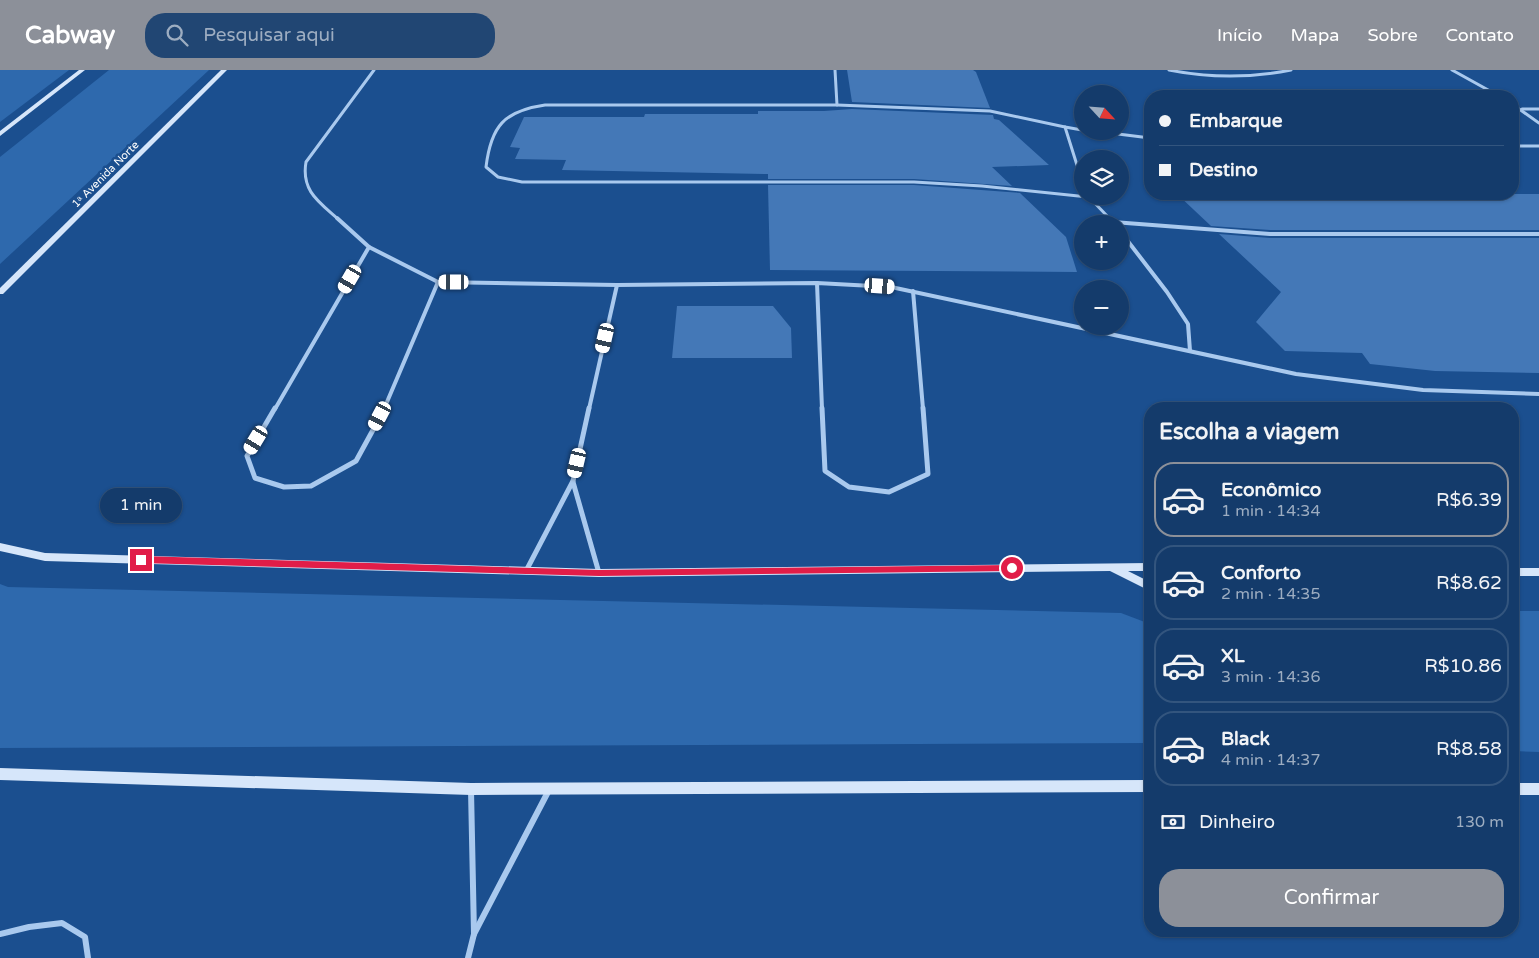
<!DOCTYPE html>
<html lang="pt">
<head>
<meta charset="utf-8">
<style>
  :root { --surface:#143b6b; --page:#214673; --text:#f1f3f6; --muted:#9dadc1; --line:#33557e; --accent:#8c9099 }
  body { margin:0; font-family:"Varela Round",sans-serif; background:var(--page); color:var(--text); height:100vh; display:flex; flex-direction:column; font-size:19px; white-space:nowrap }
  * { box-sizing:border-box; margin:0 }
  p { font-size:16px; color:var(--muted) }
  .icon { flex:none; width:28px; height:28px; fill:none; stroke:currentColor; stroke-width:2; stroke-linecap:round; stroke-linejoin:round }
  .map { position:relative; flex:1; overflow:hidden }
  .panel { position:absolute; left:1144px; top:332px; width:375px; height:535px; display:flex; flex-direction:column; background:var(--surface); border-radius:20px; box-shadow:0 1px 4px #0004,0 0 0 1px var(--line) }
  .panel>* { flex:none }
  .hud { position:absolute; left:1144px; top:20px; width:375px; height:110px; border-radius:20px; box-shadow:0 1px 4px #0004,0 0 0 1px var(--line); display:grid; align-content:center; height:110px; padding:0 15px; background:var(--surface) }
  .needle { width:32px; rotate:116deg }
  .fabs { position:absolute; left:1074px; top:15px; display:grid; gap:10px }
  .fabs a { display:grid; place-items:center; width:55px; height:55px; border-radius:50%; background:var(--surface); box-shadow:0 1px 4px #0004,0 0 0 1px var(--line); font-size:25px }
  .end { position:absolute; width:22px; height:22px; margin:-11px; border:6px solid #e11d48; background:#fff; box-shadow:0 0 0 2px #fff }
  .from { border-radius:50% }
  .bubble { position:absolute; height:35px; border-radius:18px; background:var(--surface); box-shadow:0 1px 4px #0004,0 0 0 1px var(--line); font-size:16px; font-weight:600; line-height:35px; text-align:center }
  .car { position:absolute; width:15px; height:30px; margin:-15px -8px; border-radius:6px; box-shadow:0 0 4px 1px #0007; background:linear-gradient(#fff 24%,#345 0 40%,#fff 0 76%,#345 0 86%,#fff 0) }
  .hud b { display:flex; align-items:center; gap:18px; height:48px; font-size:19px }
  .hud b+b { border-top:1px solid var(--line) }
  .hud i { width:12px; height:12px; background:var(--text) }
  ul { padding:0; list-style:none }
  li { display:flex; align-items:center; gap:15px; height:75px; margin:0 10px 8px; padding:0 5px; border:2px solid var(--line); border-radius:20px }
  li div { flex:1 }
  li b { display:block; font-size:19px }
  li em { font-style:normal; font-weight:600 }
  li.current { border-color:var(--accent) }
  li>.icon { width:45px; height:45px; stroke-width:1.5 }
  h2 { padding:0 15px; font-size:22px; line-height:60px }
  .pay { display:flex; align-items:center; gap:12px; height:55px; padding:0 15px; font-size:19px }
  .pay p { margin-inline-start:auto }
  .button { display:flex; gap:10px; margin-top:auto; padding:10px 15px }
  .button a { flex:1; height:58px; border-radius:20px; background:var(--accent); color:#fff; font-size:20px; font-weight:600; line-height:58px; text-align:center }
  header { display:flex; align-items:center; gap:30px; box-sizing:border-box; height:70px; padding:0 25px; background:var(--accent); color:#fff }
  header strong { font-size:24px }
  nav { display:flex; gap:28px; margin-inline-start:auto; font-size:18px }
  .search { width:350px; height:45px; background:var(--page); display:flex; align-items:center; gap:12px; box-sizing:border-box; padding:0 18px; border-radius:20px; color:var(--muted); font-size:19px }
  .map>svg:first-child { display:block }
  .green { fill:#2e69ad }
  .building { fill:#4478b7 }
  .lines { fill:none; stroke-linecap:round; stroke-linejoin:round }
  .street-far3 { stroke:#a9c9ee; stroke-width:3 }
  .street-far2 { stroke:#a9c9ee; stroke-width:4 }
  .street-far1 { stroke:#a9c9ee; stroke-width:5 }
  .street { stroke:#a9c9ee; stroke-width:6 }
  .secondary { fill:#d6e6fa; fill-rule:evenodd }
  .route { fill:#e11d48 }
  .labels { text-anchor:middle; stroke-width:5; stroke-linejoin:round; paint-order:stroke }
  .far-street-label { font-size:11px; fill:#fff; stroke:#1b4f8f }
</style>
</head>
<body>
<header>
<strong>Cabway</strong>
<div class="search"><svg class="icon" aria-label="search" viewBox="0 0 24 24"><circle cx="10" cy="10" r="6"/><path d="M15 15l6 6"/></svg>Pesquisar aqui</div>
<nav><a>Início</a><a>Mapa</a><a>Sobre</a><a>Contato</a></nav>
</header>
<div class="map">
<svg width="1539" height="888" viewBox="0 0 1539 888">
  <rect width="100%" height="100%" fill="#1b4f8f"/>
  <g class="green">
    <path d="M0 0H69L0 52Z"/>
    <path d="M109 0H209L0 194V87Z"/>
    <path d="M0 514 8 517 1121 543 1150 554V673L0 678Z"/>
    <path d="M1513 541H1539V682L1513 681Z"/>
  </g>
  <g class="building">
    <path d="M847 0H973L976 2 990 38 852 32Z"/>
    <path d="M852 39 993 45 994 49 999 50 1049 95 992 97 1012 116 914 109H768V104L562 100 566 90 515 89 520 78 510 77 524 47H644L645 44H758V41H824Z"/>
    <path d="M768 115H914L1020 123 1066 167 1077 202 770 200Z"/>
    <path d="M1177 124H1539V160H1270L1211 156Z"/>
    <path d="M1219 164 1270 168H1539V303L1435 301 1370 294 1362 283 1285 281 1256 252 1281 222Z"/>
    <path d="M677 236H773L791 258 792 288H672Z"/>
  </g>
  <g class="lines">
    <g class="street-far3">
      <path d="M835 0 837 35"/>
      <path d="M1169 0C1209 8 1251 8 1291 0"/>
      <path d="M1452 0 1499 26"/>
      <path d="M1512 34 1539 53"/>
      <path d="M1522 39H1539"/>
      <path d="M1065 57 1082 60"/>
      <path d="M1094 61 1150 68"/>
      <path d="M1512 76H1539"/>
      <path d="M1082 111 1065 57 990 41 837 35H545C504 41 491 56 486 97L498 107 522 112H914L982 116 1088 127"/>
      <path d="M1088 126 1110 149"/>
      <path d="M338 149C319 132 301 121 306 92L374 0"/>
    </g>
    <g class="street-far2">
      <path d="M337 148 369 177 438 212 617 215 817 213 891 217 1296 304 1423 320 1539 324"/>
      <path d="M1109 148 1114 153"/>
      <path d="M1113 152 1270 164H1539"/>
      <path d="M1120 161 1167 222 1188 254 1190 281"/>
      <path d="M817 213 822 339"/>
      <path d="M913 221 923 339"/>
      <path d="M275 339 369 177"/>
      <path d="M384 339 438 212"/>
      <path d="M589 339 617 215"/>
    </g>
    <g class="street-far1">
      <path d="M275 338 247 386 255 408 284 417 311 416 356 391 385 338"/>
      <path d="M822 338 825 401 849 417 889 422 928 404 923 338"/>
      <path d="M573 412 599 503"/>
      <path d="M526 501 573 411 589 338"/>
    </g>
    <g class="street">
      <path d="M471 720 474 864"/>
      <path d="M0 864 29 857 62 853 85 867 88 888"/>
      <path d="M468 888 474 864 549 720"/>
    </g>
    <g class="secondary">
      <path d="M79 0H85L0 66V61Z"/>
      <path d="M221 0H227L3 224H0V218Z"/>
      <path d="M0 473 45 483 599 499 1150 493V501H1128L1150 512V521L1110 501 599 507 45 491 0 481Z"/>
      <rect x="1512" y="498" width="27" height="8"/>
      <path d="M0 698 471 713 1150 710V722L471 725 0 710Z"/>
      <rect x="1512" y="713" width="27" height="12"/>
    </g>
  </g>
  <path class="route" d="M141 486 599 500 1012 495 1016 498 1012 501 599 506 141 493 137 490Z"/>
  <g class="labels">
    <g class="far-street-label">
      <text transform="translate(105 104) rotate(-45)" y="4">1ᵃ Avenida Norte</text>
    </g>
  </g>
</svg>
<div class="fabs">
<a><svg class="needle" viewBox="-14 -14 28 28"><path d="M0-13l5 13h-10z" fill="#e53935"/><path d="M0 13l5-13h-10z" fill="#9dadc1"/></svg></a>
<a><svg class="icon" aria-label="layers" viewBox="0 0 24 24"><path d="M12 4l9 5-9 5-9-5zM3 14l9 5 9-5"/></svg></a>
<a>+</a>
<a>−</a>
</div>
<i class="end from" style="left:1012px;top:498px"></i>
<i class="end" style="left:141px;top:490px"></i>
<div class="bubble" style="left:100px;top:418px;width:82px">1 min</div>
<i class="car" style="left:350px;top:209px;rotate:210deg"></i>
<i class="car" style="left:454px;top:212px;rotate:270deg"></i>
<i class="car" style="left:880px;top:216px;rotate:94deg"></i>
<i class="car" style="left:605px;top:268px;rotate:193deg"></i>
<i class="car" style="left:380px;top:346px;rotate:208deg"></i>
<i class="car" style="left:256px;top:370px;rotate:211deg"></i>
<i class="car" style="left:577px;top:393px;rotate:193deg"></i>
<div class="hud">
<b><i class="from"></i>Embarque</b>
<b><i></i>Destino</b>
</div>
<section class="panel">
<h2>Escolha a viagem</h2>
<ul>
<li class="current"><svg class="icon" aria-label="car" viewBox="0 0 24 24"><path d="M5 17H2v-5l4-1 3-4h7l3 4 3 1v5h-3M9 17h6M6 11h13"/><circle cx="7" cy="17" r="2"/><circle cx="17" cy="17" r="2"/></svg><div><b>Econômico</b><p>1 min · 14:34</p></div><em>R$6.39</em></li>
<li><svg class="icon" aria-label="car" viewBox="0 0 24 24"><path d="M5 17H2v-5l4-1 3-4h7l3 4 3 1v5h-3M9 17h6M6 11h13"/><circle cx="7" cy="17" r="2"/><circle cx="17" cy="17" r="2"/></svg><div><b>Conforto</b><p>2 min · 14:35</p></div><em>R$8.62</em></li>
<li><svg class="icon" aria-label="car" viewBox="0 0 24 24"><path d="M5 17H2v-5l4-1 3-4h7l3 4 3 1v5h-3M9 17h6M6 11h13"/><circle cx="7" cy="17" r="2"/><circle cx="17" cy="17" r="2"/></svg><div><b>XL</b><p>3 min · 14:36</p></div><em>R$10.86</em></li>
<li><svg class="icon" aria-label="car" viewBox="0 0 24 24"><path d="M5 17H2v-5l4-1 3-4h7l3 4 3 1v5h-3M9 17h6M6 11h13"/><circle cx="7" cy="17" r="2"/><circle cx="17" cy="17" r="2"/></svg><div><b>Black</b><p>4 min · 14:37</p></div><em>R$8.58</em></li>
</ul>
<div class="pay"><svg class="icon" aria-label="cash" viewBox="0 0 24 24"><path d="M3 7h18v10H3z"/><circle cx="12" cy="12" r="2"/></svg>Dinheiro<p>130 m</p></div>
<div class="button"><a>Confirmar</a></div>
</section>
</div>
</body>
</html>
